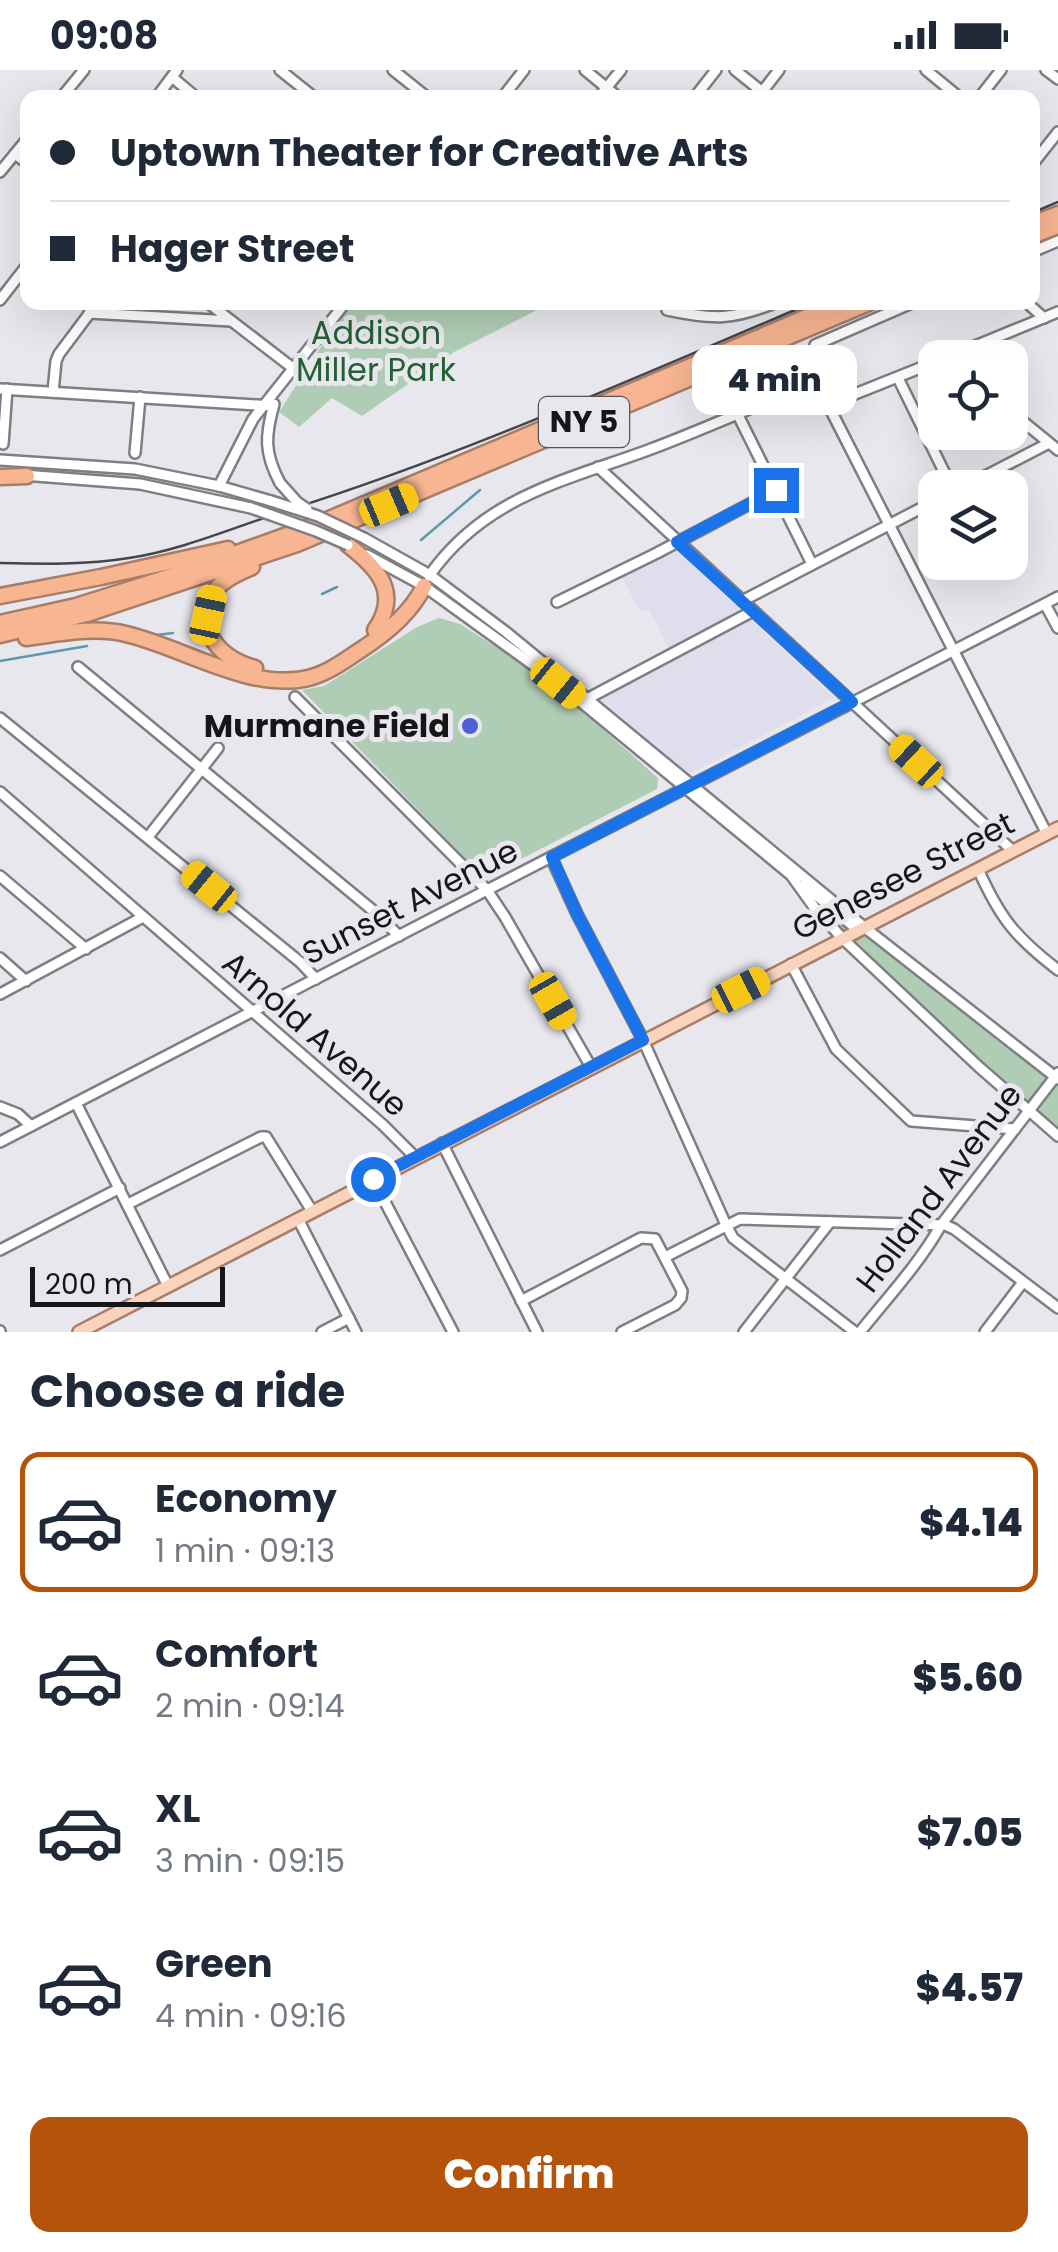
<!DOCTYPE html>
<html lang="en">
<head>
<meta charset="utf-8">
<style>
  :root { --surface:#fff; --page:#f6f6f7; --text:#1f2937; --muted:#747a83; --line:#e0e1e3; --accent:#b45309 }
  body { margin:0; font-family:Poppins,sans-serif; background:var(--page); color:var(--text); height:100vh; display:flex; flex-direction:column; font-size:38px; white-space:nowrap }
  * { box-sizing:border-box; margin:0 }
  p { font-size:32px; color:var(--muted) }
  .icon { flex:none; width:55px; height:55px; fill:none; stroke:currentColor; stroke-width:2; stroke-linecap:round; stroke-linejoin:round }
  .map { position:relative; height:1262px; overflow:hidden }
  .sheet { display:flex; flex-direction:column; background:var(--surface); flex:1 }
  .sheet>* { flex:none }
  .top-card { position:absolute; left:20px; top:20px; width:1020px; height:220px; border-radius:20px; box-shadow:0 10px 40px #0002; display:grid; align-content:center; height:220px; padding:0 30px; background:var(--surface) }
  .controls { position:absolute; left:918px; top:270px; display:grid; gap:20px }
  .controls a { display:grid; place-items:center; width:110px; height:110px; border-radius:20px; background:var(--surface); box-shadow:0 10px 40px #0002; font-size:50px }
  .scale { position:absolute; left:30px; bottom:25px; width:195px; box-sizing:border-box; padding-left:10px; border:5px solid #161618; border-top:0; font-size:28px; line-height:35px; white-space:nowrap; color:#161618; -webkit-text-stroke:8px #e7e7ed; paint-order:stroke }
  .end { position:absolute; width:45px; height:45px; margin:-22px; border:12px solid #1a73e8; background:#fff; box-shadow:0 0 0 5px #fff }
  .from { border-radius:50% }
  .bubble { position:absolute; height:70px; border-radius:20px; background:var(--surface); box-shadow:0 10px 40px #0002; font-size:32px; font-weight:800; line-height:70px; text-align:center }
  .car { position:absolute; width:30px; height:60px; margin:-30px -15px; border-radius:12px; box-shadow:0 0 8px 2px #0007; background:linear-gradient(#f5c518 24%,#345 0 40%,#f5c518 0 76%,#345 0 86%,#f5c518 0) }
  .top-card b { display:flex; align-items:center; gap:35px; height:95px; font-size:38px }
  .top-card b+b { border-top:2px solid var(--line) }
  .top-card i { width:25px; height:25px; background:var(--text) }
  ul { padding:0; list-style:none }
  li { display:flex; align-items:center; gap:30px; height:140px; margin:0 20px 15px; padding:0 10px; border:5px solid transparent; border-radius:20px }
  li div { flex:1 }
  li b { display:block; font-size:38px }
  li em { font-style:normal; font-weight:800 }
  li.current { border-color:var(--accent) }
  li>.icon { width:90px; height:90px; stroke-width:1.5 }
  h2 { padding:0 30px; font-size:45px; line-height:120px }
  .action { display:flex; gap:20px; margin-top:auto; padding:20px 30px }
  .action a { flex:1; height:115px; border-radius:20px; background:var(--accent); color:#fff; font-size:40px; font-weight:800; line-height:115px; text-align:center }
  .status { display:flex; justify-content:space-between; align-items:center; height:70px; padding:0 50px; background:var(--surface); direction:ltr }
  .status svg { height:28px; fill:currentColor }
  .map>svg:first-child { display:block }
  .built { fill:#dedeec }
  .green { fill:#afcdb4 }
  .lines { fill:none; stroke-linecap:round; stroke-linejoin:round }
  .stream { stroke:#5e99ab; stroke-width:2.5 }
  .minor-casing { stroke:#7e7e84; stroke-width:14 }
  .major-casing { stroke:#a87d67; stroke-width:16 }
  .highway-casing { stroke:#a87d67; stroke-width:19 }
  .minor { stroke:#fff; stroke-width:9 }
  .major { stroke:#fad3bd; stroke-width:11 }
  .highway { stroke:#f7b591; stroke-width:14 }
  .rail { stroke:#464649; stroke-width:2.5 }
  .minor-bridge-casing { stroke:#7e7e84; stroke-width:14; stroke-linecap:butt }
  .minor-bridge { stroke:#fff; stroke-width:9 }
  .route { stroke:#1a73e8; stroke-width:12 }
  .poi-dot { fill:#505fd4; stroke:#e7e7ed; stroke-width:4 }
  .labels { text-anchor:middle; stroke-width:10; stroke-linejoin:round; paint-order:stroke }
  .shield { fill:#e7e7ed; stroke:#555558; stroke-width:2.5 }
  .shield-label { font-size:30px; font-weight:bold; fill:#161618 }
  .park-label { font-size:32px; fill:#236134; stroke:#e7e7ed }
  .poi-label { font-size:32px; font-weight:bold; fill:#161618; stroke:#e7e7ed; text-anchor:end }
  .street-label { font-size:32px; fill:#161618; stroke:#e7e7ed }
</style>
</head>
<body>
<div class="status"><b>09:08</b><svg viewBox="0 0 49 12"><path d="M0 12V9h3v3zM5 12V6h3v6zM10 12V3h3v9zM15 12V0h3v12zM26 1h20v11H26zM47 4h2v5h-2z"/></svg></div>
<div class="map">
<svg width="1058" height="1262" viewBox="0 0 1058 1262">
  <rect width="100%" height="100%" fill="#e7e7ed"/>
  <path class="built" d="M678 481 834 628 689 704 599 628 674 588 649 539 640 542 622 507Z"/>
  <g class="green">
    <path d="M354 232H550L551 233 454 282 362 346 332 328 299 357 279 342 327 267Z"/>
    <path d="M439 548 460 554 532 600 569 629 658 708 657 719 484 808 302 620 324 616 417 557Z"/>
    <path d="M812 822 1058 1015V1060L895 912 826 845Z"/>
  </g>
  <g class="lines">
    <g class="stream">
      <path d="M421 470 480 420"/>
      <path d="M322 524 337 517"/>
      <path d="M156 565 173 563"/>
      <path d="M0 591 87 576"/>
    </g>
    <defs>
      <g id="minor">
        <path d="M280 0 315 28"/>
        <path d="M393 0 428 28"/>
        <path d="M585 0 619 28"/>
        <path d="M735 0 770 28"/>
        <path d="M926 0 960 28"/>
        <path d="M1046 0 1058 9"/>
        <path d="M172 7 197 28"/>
        <path d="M762 22 779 0"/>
        <path d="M61 28 84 0"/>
        <path d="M156 28 177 0"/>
        <path d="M502 28 524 0"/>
        <path d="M598 28 621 0"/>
        <path d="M694 28 716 0"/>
        <path d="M979 28 1001 0"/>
        <path d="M15 84 28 94"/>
        <path d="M1032 95 1058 62"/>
        <path d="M0 102 28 68"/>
        <path d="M1032 182 1058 171"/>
        <path d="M0 230 28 194"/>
        <path d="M207 232 294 299"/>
        <path d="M1026 232 1044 248"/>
        <path d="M667 240C713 250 734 250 777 232"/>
        <path d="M89 243 231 251"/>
        <path d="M815 275 914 232"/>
        <path d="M946 288 1058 242"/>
        <path d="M898 308 952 418"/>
        <path d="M0 319 273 336"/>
        <path d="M53 322 56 291 59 284 98 232"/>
        <path d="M822 323 1047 764"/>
        <path d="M274 334C265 366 264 383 280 413"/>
        <path d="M1010 341 1058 380"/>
        <path d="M737 343 812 494"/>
        <path d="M3 374 7 319"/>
        <path d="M135 383 140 327"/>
        <path d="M0 390 135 399 219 416 271 431"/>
        <path d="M598 397 1013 781"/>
        <path d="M23 405 140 414 251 438"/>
        <path d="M219 416 253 349 346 232"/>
        <path d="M962 418 1049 373"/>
        <path d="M364 468 430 505 506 562 864 857 1058 1009"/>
        <path d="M367 485 424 516 558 613 791 805 814 837 842 868 979 997 1058 1066"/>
        <path d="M429 506C485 426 565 411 651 379 694 363 736 344 779 327L800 323 855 324 935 292"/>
        <path d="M742 531 935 431"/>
        <path d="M557 532 657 483 776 420"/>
        <path d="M1045 534 1058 558"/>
        <path d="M78 597 376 843 399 866"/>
        <path d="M295 627 487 820 505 847 591 997"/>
        <path d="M583 631 753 541"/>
        <path d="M0 648 300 892 316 909"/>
        <path d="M0 722 383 1055 415 1087"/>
        <path d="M148 767 218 678"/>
        <path d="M551 787 577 844 643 970 726 1155 733 1168 855 1262"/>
        <path d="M978 799C1000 848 1015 867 1058 900"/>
        <path d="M0 806 86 879"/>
        <path d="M805 816 858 860"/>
        <path d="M0 888 26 911"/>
        <path d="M791 894 836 979 911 1051 1015 1059"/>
        <path d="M0 924 143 847"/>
        <path d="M76 1033 168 1216"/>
        <path d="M0 1037 18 1044 31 1056"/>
        <path d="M0 1072 487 820 1058 527"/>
        <path d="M442 1073 537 1262"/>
        <path d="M373 1109 453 1262"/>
        <path d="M128 1134 261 1067H266L312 1141"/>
        <path d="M298 1149 356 1262"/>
        <path d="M0 1180 120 1118"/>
        <path d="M665 1187 740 1149 945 1155 954 1159 1058 1238"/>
        <path d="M521 1231 641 1168 655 1169 682 1221 681 1228 675 1235 622 1262"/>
        <path d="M0 1261V1262"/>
        <path d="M322 1262 349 1248"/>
        <path d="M744 1262 830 1152"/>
        <path d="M860 1262C888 1227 919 1194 941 1155L1058 1003"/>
        <path d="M985 1262 1023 1212"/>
      </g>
      <path id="major" d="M79 1262 1058 758"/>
      <g id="highway">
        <path d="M1032 154 1058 144"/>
        <path d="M1032 166 1058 156"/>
        <path d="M0 407 27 406"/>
        <path d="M348 475C378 498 401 523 375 560"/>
        <path d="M252 497C239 503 219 511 212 525 194 562 222 589 255 598"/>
        <path d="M0 526 101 507 228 479"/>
        <path d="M0 553 76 536 181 503 315 455 842 232"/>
        <path d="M0 565 87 544 297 474 871 232"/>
        <path d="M26 568C58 564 94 556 126 564 183 577 253 624 312 607 329 602 344 591 359 581 384 565 411 544 424 516"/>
      </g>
    </defs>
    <use href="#minor" class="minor-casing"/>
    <use href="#major" class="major-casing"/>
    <use href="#highway" class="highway-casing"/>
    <use href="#minor" class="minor"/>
    <use href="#major" class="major"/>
    <use href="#highway" class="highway"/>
    <g class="rail">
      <path d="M1032 143 1058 132"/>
      <path d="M0 493C43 494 86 495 129 488 182 480 232 458 282 442 464 385 638 306 814 232"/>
    </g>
    <defs>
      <g id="minor-bridge">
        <path d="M280 413 297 432 307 439"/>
        <path d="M271 431 318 446 364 468"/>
        <path d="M251 438 316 461 348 475"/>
      </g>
    </defs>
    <use href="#minor-bridge" class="minor-bridge-casing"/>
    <use href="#minor-bridge" class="minor-bridge"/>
  </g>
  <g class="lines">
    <path class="route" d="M373 1109 643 970 577 844 552 787 852 632 677 472 776 420"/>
  </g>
  <circle class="poi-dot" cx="470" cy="656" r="10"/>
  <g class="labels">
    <rect class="shield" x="539" y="327" width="90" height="50" rx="8"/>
    <g class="shield-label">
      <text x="584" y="362">NY 5</text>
    </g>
    <g class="park-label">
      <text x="376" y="274">Addison<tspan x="376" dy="37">Miller Park</tspan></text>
    </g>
    <g class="poi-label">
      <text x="450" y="667">Murmane Field</text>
    </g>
    <g class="street-label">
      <text transform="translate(903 806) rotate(-27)" y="11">Genesee Street</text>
      <text transform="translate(410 832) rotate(-27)" y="11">Sunset Avenue</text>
      <text transform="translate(315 964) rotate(41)" y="11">Arnold Avenue</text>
      <text transform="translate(939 1118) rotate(-53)" y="11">Holland Avenue</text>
    </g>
  </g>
</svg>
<div class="controls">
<a><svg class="icon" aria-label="locate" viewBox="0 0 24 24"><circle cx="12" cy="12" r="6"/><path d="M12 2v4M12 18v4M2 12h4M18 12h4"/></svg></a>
<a><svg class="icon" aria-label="layers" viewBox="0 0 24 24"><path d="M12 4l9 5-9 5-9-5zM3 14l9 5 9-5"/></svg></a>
</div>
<div class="scale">200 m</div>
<i class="end from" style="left:373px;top:1109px"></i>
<i class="end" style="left:776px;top:420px"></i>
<div class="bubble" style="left:692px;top:275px;width:165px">4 min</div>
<i class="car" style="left:389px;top:435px;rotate:67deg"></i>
<i class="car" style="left:208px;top:545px;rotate:12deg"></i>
<i class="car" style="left:558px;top:613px;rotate:129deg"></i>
<i class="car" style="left:916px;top:691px;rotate:313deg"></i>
<i class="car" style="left:209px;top:817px;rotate:309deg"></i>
<i class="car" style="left:741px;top:920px;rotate:63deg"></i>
<i class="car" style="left:553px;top:931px;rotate:150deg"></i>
<div class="top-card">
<b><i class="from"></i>Uptown Theater for Creative Arts</b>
<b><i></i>Hager Street</b>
</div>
</div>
<section class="sheet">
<h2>Choose a ride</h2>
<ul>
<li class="current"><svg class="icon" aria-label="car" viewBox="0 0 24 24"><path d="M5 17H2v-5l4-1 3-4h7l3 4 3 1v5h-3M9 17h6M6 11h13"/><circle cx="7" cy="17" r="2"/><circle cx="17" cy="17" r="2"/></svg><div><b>Economy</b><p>1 min · 09:13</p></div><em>$4.14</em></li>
<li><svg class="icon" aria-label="car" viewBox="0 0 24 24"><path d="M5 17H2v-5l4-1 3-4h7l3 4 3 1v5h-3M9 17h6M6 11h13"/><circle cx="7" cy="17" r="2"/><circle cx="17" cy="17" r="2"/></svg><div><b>Comfort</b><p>2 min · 09:14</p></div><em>$5.60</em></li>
<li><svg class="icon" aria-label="car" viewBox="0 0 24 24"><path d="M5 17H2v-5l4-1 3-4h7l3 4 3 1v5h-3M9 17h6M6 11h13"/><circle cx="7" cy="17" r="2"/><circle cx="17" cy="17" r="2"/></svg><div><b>XL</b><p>3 min · 09:15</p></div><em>$7.05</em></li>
<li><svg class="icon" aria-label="car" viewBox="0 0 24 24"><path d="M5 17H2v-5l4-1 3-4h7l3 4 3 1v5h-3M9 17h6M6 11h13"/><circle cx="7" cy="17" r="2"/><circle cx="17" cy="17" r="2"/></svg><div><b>Green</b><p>4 min · 09:16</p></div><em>$4.57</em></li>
</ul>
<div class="action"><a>Confirm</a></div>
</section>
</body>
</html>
